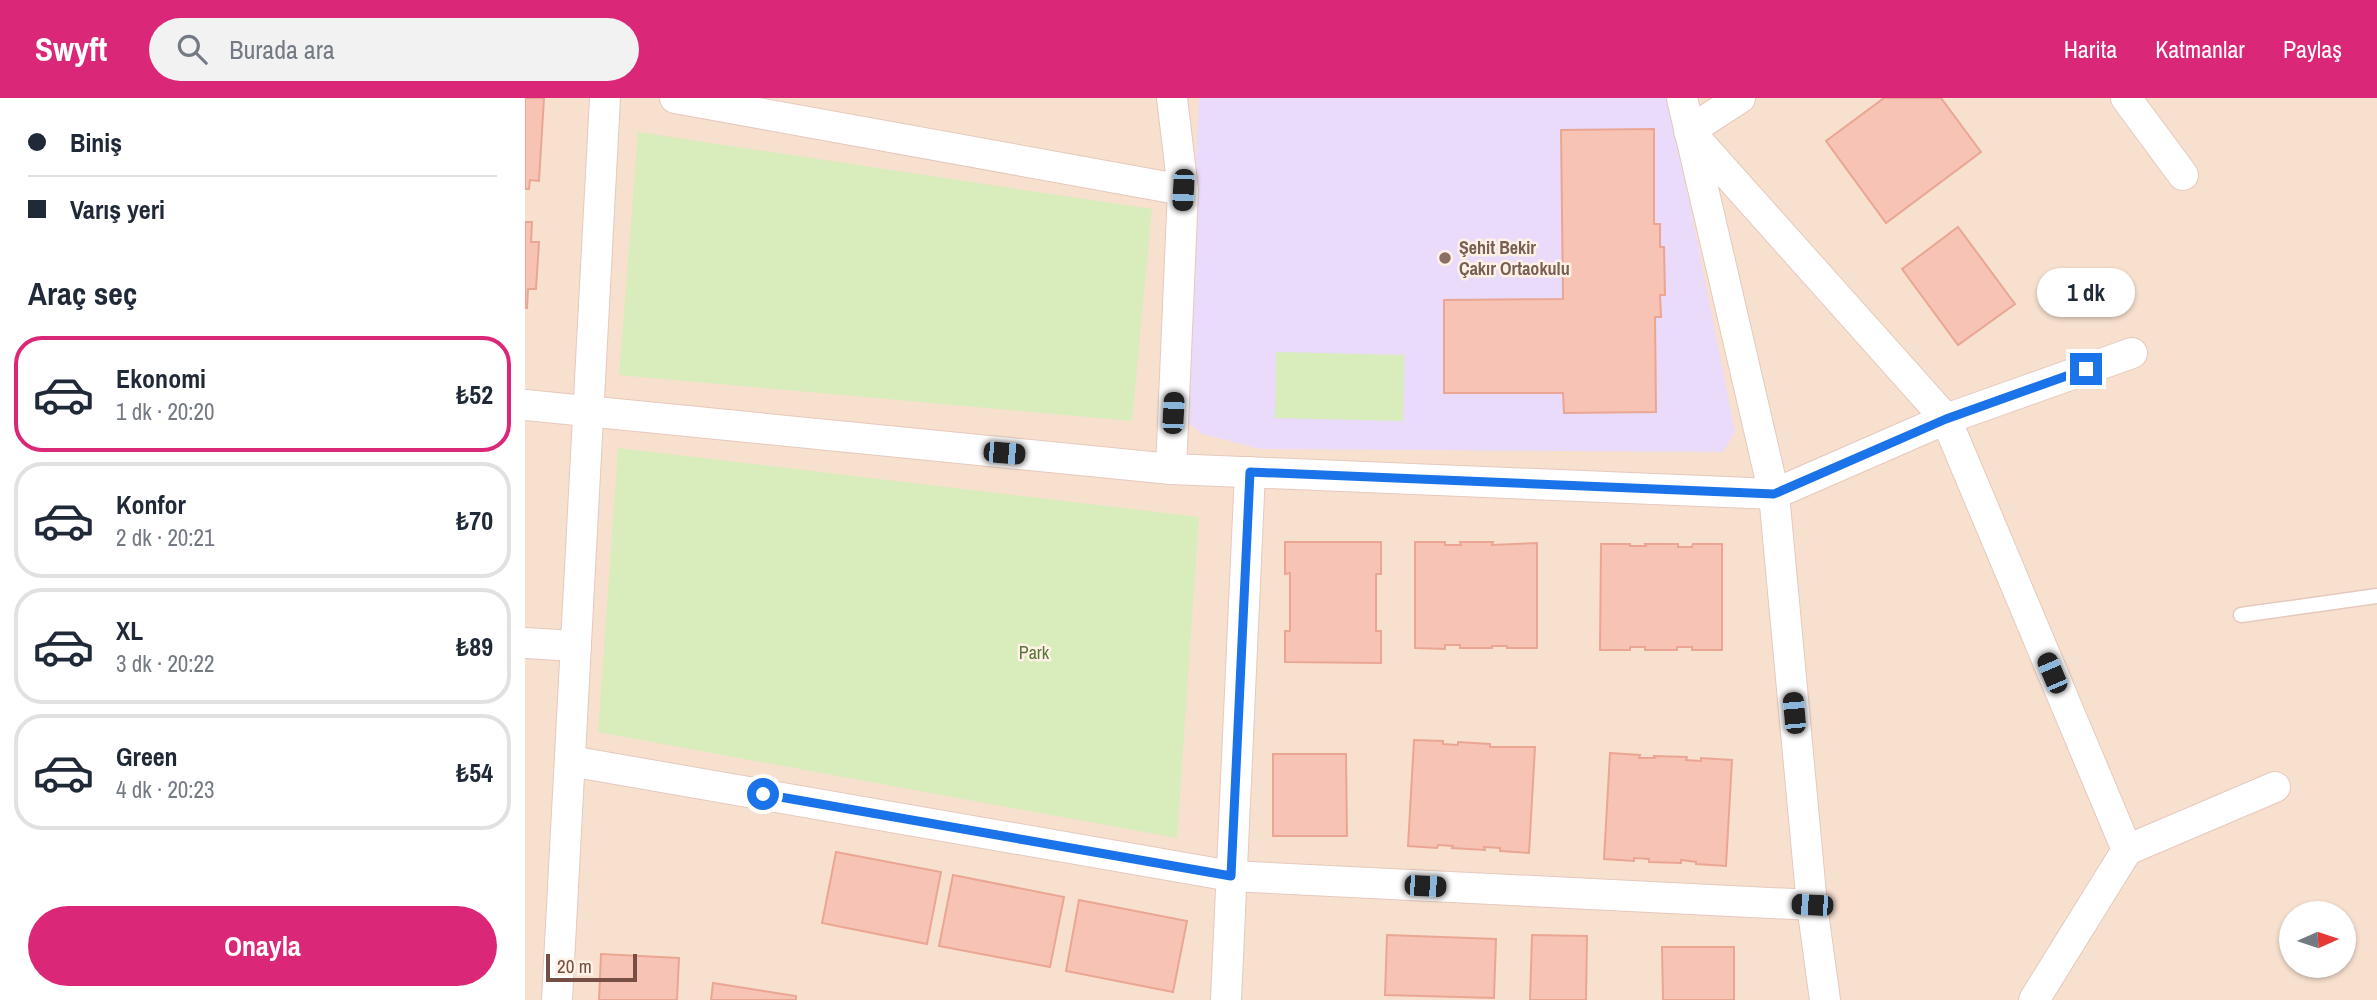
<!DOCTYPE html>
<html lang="tr">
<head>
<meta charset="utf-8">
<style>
  :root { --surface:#fff; --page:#f2f2f3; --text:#1f2937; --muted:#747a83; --line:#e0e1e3; --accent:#db2777 }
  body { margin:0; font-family:"Archivo Narrow",sans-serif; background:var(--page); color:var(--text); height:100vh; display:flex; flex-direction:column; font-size:26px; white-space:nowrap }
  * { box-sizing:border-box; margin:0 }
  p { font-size:23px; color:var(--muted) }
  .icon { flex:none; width:38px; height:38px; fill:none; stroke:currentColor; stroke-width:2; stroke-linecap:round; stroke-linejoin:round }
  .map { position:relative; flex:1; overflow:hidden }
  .side { display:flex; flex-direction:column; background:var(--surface); width:525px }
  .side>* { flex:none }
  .top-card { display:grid; align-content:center; height:154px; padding:0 28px; background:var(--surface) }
  .needle { width:46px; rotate:87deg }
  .fabs { position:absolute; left:1754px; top:803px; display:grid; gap:14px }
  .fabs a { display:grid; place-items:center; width:77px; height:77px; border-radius:50%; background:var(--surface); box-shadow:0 2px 5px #0004; font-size:35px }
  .scale { position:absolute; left:21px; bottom:18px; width:91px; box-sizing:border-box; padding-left:7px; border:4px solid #764e44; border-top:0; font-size:19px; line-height:24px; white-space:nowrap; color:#764e44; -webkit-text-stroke:5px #fff1e6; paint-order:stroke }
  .end { position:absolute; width:32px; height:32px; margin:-16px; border:9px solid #1a73e8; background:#fff; box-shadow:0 0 0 4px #fff }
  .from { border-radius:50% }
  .bubble { position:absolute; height:49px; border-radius:24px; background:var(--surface); box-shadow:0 2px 5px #0004; font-size:23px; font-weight:700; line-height:49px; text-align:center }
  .car { position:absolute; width:21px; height:42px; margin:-21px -10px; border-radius:9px; box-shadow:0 0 5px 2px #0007; background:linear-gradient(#222 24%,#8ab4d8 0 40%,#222 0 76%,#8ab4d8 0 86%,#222 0) }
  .top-card b { display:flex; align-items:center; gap:24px; height:66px; font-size:26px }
  .top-card b+b { border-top:2px solid var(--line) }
  .top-card i { width:18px; height:18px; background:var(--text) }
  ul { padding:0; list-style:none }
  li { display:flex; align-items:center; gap:21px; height:116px; margin:0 14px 10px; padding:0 14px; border:4px solid var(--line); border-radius:28px }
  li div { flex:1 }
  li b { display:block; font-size:26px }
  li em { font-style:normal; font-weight:700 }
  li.active { border-color:var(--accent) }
  li>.icon { width:63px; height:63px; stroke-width:1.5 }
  h2 { padding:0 28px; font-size:32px; line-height:84px }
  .cta { display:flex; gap:14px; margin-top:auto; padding:14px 28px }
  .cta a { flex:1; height:80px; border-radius:42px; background:var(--accent); color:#fff; font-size:28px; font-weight:700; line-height:80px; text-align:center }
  header { display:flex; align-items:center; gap:42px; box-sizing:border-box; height:98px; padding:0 35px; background:var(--accent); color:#fff }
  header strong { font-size:33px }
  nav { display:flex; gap:38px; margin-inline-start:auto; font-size:24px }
  .search { width:490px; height:63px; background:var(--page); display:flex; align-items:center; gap:18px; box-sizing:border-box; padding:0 24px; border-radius:38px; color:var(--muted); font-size:26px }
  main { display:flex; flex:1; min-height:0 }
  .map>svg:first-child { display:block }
  .residential { fill:#f8e0cf; fill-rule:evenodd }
  .education { fill:#eadbfa }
  .green { fill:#d8ecbc }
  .building { fill:#f6c3b4; stroke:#eaa693; stroke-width:2 }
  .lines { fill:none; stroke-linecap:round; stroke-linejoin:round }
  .service-casing { stroke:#e5c9bd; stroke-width:17 }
  .minor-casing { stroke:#e5c9bd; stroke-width:32 }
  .service { stroke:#fff; stroke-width:14 }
  .minor { stroke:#fff; stroke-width:30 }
  .route { stroke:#1a73e8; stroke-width:9 }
  .education-dot { fill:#8d6e63; stroke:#fff1e6; stroke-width:2.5 }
  .labels { text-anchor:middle; stroke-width:5; stroke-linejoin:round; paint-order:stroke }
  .education-label { font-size:18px; font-weight:bold; fill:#785e54; stroke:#fff1e6; text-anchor:start }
  .park-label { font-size:18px; fill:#567739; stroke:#fff1e6 }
</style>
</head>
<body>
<header>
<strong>Swyft</strong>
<div class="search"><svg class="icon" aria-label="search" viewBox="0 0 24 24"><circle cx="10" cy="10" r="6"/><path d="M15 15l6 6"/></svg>Burada ara</div>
<nav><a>Harita</a><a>Katmanlar</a><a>Paylaş</a></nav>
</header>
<main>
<section class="side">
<div class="top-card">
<b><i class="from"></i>Biniş</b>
<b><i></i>Varış yeri</b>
</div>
<h2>Araç seç</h2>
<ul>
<li class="active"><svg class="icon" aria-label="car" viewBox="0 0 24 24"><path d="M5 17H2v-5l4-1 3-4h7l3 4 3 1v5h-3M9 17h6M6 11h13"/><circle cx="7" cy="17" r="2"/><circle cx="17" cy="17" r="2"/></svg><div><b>Ekonomi</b><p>1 dk · 20:20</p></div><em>₺52</em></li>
<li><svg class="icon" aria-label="car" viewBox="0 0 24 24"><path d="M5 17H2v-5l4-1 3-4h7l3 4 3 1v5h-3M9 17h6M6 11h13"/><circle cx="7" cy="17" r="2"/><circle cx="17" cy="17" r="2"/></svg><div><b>Konfor</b><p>2 dk · 20:21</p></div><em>₺70</em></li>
<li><svg class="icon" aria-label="car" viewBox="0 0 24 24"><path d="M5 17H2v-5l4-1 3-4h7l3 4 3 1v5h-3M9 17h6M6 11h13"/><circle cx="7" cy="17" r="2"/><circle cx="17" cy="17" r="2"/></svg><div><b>XL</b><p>3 dk · 20:22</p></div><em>₺89</em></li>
<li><svg class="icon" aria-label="car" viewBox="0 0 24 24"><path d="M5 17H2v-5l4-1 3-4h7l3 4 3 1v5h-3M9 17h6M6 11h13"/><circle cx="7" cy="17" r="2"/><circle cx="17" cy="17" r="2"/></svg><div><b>Green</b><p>4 dk · 20:23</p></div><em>₺54</em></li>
</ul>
<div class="cta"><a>Onayla</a></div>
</section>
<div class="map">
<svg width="1852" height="902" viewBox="0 0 1852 902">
  <rect width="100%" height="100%" fill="#feedde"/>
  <path class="residential" d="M0 0H1852V902H0ZM1766 816H1818V868H1766Z"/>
  <path class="education" d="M674 0H1144L1210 334 1198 354 736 351 677 336 657 320Z"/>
  <g class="green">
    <path d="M113 34 627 111 607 323 94 277Z"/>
    <path d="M751 254 879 257 878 323 750 320Z"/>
    <path d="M93 350 674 419 652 740 73 634Z"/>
  </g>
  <g class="building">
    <path d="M0 0H19L14 83 5 82 4 91H0Z"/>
    <path d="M1359 0H1416L1456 54 1361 125 1301 43Z"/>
    <path d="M1129 31V126H1135V149H1139L1140 197H1135L1136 219H1130L1131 314 1039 315 1038 295H919V202L1038 201 1036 32Z"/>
    <path d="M0 124H7L6 144H14L11 191H3L2 210H0Z"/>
    <path d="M1433 129 1490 206 1433 247 1377 171Z"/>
    <path d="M760 444H856V476H851V533H856V565L760 564V533H765V475L760 476Z"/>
    <path d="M890 444H920V447H936L935 444H968L967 447 1012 445V550H982V548H967V550H935V547H920V551L890 550Z"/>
    <path d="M1076 446H1105V448H1121L1120 446H1153V449H1167L1168 446H1197V552H1167V549H1152V552H1120V549H1105V552H1075Z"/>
    <path d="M889 642 918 643V646L933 647V644L965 646V649H1010L1004 755 975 753V750L959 749 960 752 927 750 928 748 913 747 912 750 883 748Z"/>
    <path d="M1085 655 1115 657 1114 660H1130L1129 658 1162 659 1161 662 1176 663V660L1207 662 1201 768 1171 766V764L1156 762V765L1124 764V761L1109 760V763L1079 761Z"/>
    <path d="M748 656H821L822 738H748Z"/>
    <path d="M311 754 416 774 402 846 297 825Z"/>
    <path d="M428 777 539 799 525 869 414 848Z"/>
    <path d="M554 802 662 823 648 894 541 873Z"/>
    <path d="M862 837 971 841 969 900 860 897Z"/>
    <path d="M1007 837 1062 838 1061 902H1005Z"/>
    <path d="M1137 849H1209V902H1138Z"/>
    <path d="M76 856 154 860 152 902H74Z"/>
    <path d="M188 885 271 898V902H186Z"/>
  </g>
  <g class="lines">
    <defs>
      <path id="service" d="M1716 517 1852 498"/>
      <g id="minor">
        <path d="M150 0 658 92"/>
        <path d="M1157 0 1249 396 1287 807 1300 902"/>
        <path d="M1215 0 1164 33 1421 321 1602 752 1509 902"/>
        <path d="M1601 0 1658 77"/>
        <path d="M0 307 646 371 1249 396 1421 321 1607 255"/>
        <path d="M646 371 658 92 647 0"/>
        <path d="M0 545 51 548"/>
        <path d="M45 663 706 778 1287 807"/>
        <path d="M1602 752 1750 689"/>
        <path d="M32 902 80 0"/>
        <path d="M701 902 725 374"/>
      </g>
    </defs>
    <use href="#service" class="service-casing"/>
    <use href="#minor" class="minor-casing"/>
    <use href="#service" class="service"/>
    <use href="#minor" class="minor"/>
  </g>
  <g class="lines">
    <path class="route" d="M238 696 706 778 725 374 1249 396 1421 321 1561 271"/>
  </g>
  <circle class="education-dot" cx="920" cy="160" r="7"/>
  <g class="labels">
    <g class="education-label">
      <text x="934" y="156">Şehit Bekir<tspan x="934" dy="21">Çakır Ortaokulu</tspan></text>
    </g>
    <g class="park-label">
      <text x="509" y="561">Park</text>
    </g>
  </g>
</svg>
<div class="fabs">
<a><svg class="needle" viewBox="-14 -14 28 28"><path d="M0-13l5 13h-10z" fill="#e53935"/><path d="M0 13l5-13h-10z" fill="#747a83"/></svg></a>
</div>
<div class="scale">20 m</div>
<i class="end from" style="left:238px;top:696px"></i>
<i class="end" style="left:1561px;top:271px"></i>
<div class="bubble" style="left:1512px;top:170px;width:98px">1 dk</div>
<i class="car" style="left:658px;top:92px;rotate:183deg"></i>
<i class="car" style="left:648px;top:315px;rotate:3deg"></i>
<i class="car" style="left:479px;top:355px;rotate:95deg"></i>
<i class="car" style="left:1527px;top:575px;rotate:337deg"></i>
<i class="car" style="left:1269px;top:615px;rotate:355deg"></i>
<i class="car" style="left:900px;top:788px;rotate:93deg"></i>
<i class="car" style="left:1287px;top:807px;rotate:273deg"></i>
</div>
</main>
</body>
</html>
